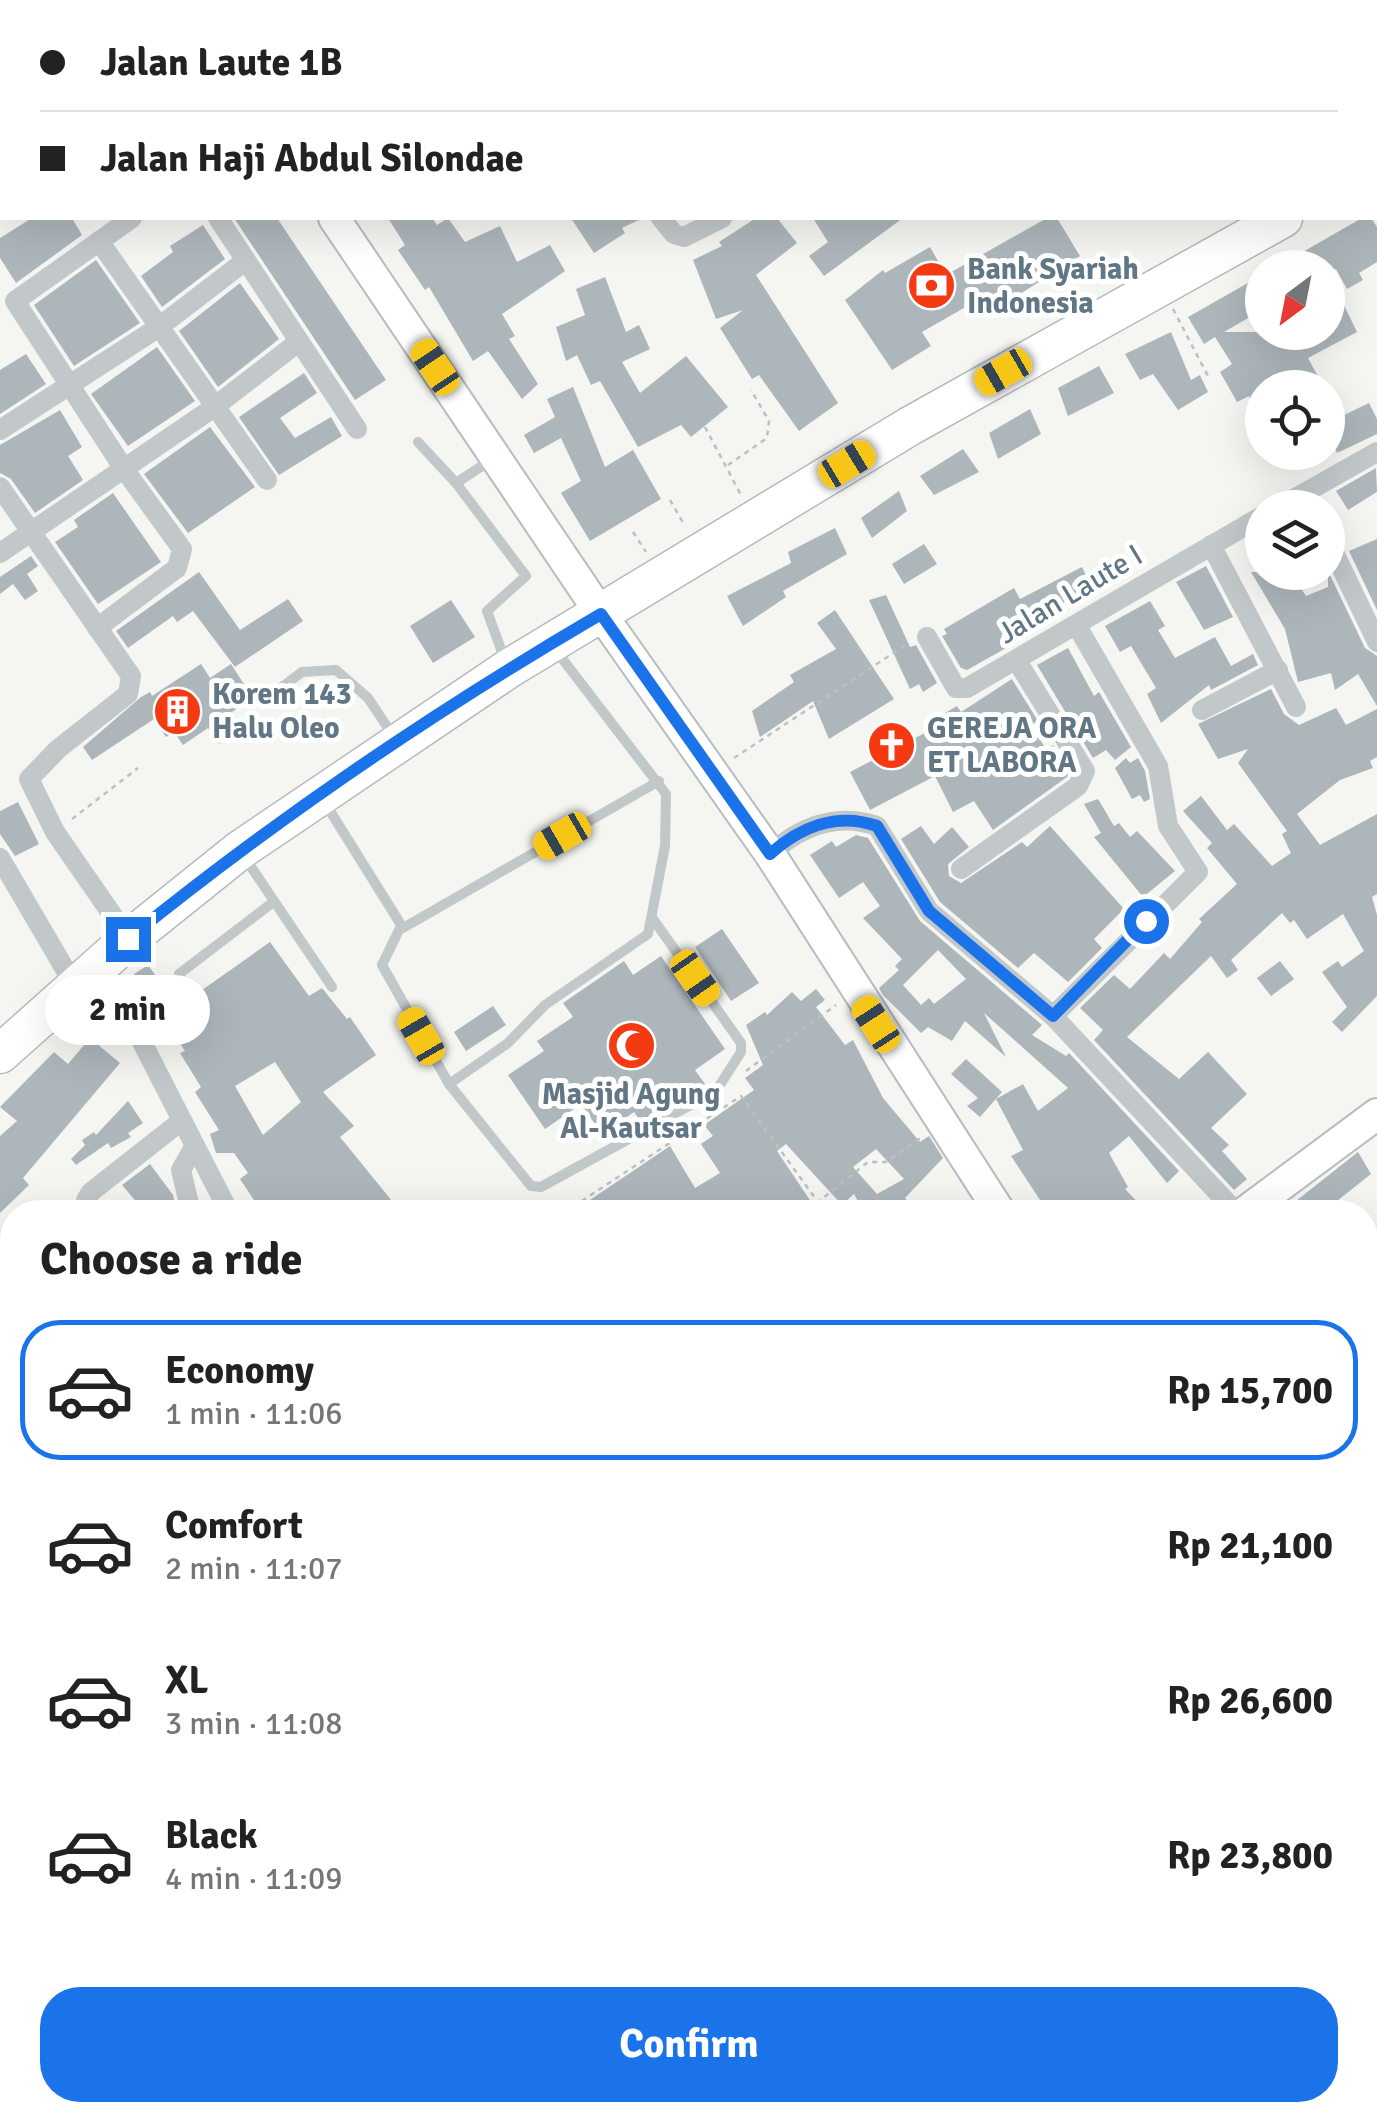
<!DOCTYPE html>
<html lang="en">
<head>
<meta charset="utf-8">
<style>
  :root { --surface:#fff; --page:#f6f6f6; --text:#222; --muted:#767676; --line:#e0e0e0; --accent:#1a73e8 }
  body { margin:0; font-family:Signika,sans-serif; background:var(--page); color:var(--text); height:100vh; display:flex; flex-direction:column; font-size:38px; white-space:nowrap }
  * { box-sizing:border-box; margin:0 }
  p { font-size:32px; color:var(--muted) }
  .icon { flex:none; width:55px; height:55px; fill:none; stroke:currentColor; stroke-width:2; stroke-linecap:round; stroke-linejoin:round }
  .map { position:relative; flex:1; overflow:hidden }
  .sheet { position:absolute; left:0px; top:1200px; width:1378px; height:922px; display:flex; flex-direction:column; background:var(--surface); border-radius:40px 40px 0 0; box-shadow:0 10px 40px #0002 }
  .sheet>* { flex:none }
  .guide { position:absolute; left:0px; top:0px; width:1378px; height:220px; box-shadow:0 10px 40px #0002; display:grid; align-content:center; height:220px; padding:0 40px; background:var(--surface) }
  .needle { width:65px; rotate:212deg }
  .controls { position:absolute; left:1245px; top:250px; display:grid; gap:20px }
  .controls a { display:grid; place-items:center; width:100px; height:100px; border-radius:50%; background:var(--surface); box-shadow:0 10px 40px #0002; font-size:50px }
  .end { position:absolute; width:45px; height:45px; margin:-22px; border:12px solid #1a73e8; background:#fff; box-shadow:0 0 0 5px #fff }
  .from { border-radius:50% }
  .bubble { position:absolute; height:70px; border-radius:35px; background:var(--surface); box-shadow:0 10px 40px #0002; font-size:32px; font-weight:800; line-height:70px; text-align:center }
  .car { position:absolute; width:30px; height:60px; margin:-30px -15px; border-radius:12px; box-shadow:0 0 8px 2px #0007; background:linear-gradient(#f5c518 24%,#345 0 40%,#f5c518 0 76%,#345 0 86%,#f5c518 0) }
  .guide b { display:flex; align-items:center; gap:35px; height:95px; font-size:38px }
  .guide b+b { border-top:2px solid var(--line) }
  .guide i { width:25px; height:25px; background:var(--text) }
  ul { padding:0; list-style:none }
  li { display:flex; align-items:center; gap:30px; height:140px; margin:0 20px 15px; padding:0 20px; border:5px solid transparent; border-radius:40px }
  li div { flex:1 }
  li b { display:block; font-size:38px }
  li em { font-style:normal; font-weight:800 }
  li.current { border-color:var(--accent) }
  li>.icon { width:90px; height:90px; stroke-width:1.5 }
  h2 { padding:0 40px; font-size:45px; line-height:120px }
  .button { display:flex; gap:20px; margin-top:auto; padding:20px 40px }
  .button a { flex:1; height:115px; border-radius:40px; background:var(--accent); color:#fff; font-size:40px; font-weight:800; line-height:115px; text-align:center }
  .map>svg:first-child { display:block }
  .building { fill:#adb6bb; fill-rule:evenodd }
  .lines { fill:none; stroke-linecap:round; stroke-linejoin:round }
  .secondary-casing { stroke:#b6bcc0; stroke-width:34 }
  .highway-casing { stroke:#b6babd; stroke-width:41 }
  .path { stroke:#bdc0c2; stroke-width:2.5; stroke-dasharray:5 5; stroke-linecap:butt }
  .lane { stroke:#c2c7ca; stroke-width:10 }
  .street { stroke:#c2c7ca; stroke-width:20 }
  .secondary { stroke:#fff; stroke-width:30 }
  .highway { stroke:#fff; stroke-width:38 }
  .route { stroke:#1a73e8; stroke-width:12 }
  .labels { text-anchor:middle; stroke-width:10; stroke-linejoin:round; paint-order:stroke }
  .poi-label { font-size:30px; font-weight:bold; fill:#617785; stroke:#fff; text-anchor:start }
  .street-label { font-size:30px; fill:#617785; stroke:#fff }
</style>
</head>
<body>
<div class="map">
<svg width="1377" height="2122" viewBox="0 0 1377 2122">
  <rect width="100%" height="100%" fill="#f5f5f1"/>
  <g class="building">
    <path d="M32 218H72L82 235 16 283 0 258V238Z"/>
    <path d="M234 218H277L386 380 355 400Z"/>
    <path d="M388 218H432L437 225 448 218 465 242 500 226 517 262 550 245 565 271 502 314 515 336 509 339 538 384 522 399 488 351 473 361 429 287 425 290 398 250 405 245Z"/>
    <path d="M571 218H643L622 228 625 233 594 253Z"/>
    <path d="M756 218H777L797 243 756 275 838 403 799 431 759 375 752 379 720 328 743 310 716 319 693 260 722 246 719 242Z"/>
    <path d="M813 218H903L824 276 809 256 828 242Z"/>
    <path d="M1047 218H1057L1080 256 985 316 976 301 922 332 931 346 892 370 845 300 883 270 885 273 930 247 946 275Z"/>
    <path d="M1362 218H1371L1377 227V262L1359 273 1363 280 1347 289 1336 269 1328 273V268H1275Z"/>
    <path d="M203 225 225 259 162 307 141 276 173 252 170 246Z"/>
    <path d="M96 260 140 323 74 366 34 305Z"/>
    <path d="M1262 275V310L1224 332H1328V304L1340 297 1357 332 1308 358 1324 388H1262V428L1249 396 1237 402 1220 372 1232 364 1215 337 1204 344 1188 317Z"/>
    <path d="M605 277 626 332 639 325 650 349 622 362 640 393 686 356 728 407 691 437 681 425 638 447 600 381 591 385 577 355 566 361 556 327 585 315 576 289Z"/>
    <path d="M240 283 279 339 218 387 179 331Z"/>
    <path d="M1171 332 1191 380 1200 375 1208 392 1178 410 1153 374 1140 380 1125 354Z"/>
    <path d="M157 347 195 401 128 446 91 394Z"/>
    <path d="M26 354 46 384 0 414V370Z"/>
    <path d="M1099 366 1114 393 1068 416 1058 388Z"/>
    <path d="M304 373 317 393 280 418 295 438 331 417 342 436 279 475 239 417Z"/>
    <path d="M573 387 605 467 633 450 661 499 590 541 561 493 581 481 561 438 534 453 524 435 555 417 547 399Z"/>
    <path d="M1328 395 1340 417 1369 403 1377 419V434L1337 453 1328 433Z"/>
    <path d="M1030 409 1041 434 998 459 989 433Z"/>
    <path d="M60 410 82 447 68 456 83 480 35 513 11 479 0 473V445Z"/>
    <path d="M210 427 255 487 188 533 144 474Z"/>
    <path d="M963 449 979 472 934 495 920 476Z"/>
    <path d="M1376 468 1377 492 1348 510 1336 491Z"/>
    <path d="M899 491 907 511 872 538 861 518Z"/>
    <path d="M113 493 161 562 98 604 55 542 78 527 74 520Z"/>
    <path d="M835 528 847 554 783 591 786 597 743 626 727 596 791 563 788 552Z"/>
    <path d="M1377 539V610L1349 551Z"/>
    <path d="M924 544 937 564 904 584 892 564Z"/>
    <path d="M31 556 38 566 27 574 38 591 25 600 13 584 0 594V577Z"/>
    <path d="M1206 566 1233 617 1204 630 1176 582Z"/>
    <path d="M1082 567 1092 588 1001 635 1008 647 967 670 961 668 942 636 947 634 944 629 1014 588 1020 599Z"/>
    <path d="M1328 571 1365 648 1377 656V706L1358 674 1335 690 1331 673 1298 682 1285 629 1251 572H1290L1306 596 1328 587Z"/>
    <path d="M199 572 240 630 288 599 303 621 235 667 193 611 177 622 173 616 128 648 116 631Z"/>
    <path d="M886 595 910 647 916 645 937 683 923 692 919 684 910 689 869 600Z"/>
    <path d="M451 600 475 637 433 663 410 626Z"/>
    <path d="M1150 601 1165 626 1158 630 1175 658 1215 637 1231 666 1253 654 1258 665 1211 690 1209 685 1161 723 1147 694 1156 688 1131 646 1120 652 1105 626Z"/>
    <path d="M835 610 894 699 829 739 813 701 760 737 752 711 794 682 790 675 836 649 817 623Z"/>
    <path d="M1068 648 1094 696 1099 692 1131 747 1115 760 1106 750 1093 758 1037 665Z"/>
    <path d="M201 664 210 678 231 664 253 698 232 712 243 728 219 744 208 728 183 745 174 732 166 737 154 719 92 760 83 747 141 697 150 692 152 696Z"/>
    <path d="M1012 679 1038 721 1031 725 1046 749 1053 745 1069 772 1067 777 993 830 974 801 953 812 935 776 870 810 850 772 944 723 940 716 957 706 961 712Z"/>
    <path d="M1271 689 1284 714 1299 725 1336 708 1346 725 1377 709V757L1370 761 1373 768 1340 780 1297 814 1320 845 1377 814V894L1372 897 1377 915V996L1342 1032 1332 1022 1347 1007 1322 972 1338 961 1342 967 1364 951 1343 914 1307 939 1294 920 1290 923 1282 913 1231 960 1238 970 1227 978 1211 956 1127 1037 1179 1079 1208 1052 1247 1094 1211 1128 1229 1145 1222 1151 1247 1179 1234 1190 1094 1040 1103 1030 1080 1008 1114 975 1130 989 1164 953 1170 959 1202 922 1199 919 1237 884 1207 848 1212 843 1183 811 1201 796 1227 830 1234 824 1272 866 1291 853 1282 834 1287 831 1238 763 1248 749 1218 759 1198 724Z"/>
    <path d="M1126 758 1130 763 1138 758 1145 771 1150 799 1144 802 1140 795 1132 799 1115 768Z"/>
    <path d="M1098 799 1114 826 1119 823 1130 837 1137 831 1175 871 1143 897 1094 837 1101 833 1084 804Z"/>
    <path d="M18 802 39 844 15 856 0 834V811Z"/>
    <path d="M921 826 934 844 952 827 969 847 948 864 949 876 961 883 1022 842 1027 847 1050 826 1124 909 1094 939 1102 948 1068 982 1034 953 1018 968 940 902 901 839Z"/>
    <path d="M856 835 868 838 920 921 1042 1025 1032 1035 1066 1056 1069 1053 1179 1171 1167 1183 1129 1136 1109 1153 1128 1187 1125 1189 1147 1212H1048L1011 1156 1023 1150 996 1099 1023 1084 1038 1111 1068 1088 984 1013 1006 1057 965 1021 952 1041 928 1027 921 1033 883 995 879 988 899 970 895 966 902 959 863 918 880 906 863 882 839 898 810 855 832 841 836 847ZM938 950 966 979 934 1004 929 998 921 1005 903 985Z"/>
    <path d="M722 929 759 983 731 1001 695 947Z"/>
    <path d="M270 942 309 996 322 988 347 1019 350 1017 376 1055 323 1092 354 1126 340 1137 401 1212H262L240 1179 248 1173 234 1153H216L210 1134 219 1130 195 1092 201 1087 180 1053 185 1051 134 974 148 965 178 1007ZM275 1062 301 1102 263 1135 235 1086Z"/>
    <path d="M661 956 725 1049 695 1070 705 1084 641 1122 634 1112 602 1134 581 1104 545 1129 508 1075 544 1051 537 1041 573 1017 563 1003 624 961 633 975Z"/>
    <path d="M1280 961 1294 979 1271 996 1257 978Z"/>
    <path d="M816 989 825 1000 816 1007 845 1045 853 1040 883 1098 920 1142 929 1136 943 1158 905 1198 916 1212H864L854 1194 842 1205 786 1144 777 1151 818 1212H654L647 1200 630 1212H572L670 1146 695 1188 720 1173 701 1144 713 1136 704 1125 754 1090 745 1078 763 1065 746 1025 765 1012 767 1015 792 992 801 1001ZM876 1149 904 1179 877 1194 853 1167Z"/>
    <path d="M493 1006 506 1025 466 1051 454 1032Z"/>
    <path d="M90 1038 120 1063 23 1178 29 1185 0 1213V1136L17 1121 0 1107 54 1052 68 1064Z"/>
    <path d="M966 1059 1002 1092 980 1117 967 1106 978 1098 951 1074Z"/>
    <path d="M128 1101 143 1123 128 1133 131 1137 111 1148 108 1143 76 1165 71 1159 85 1145 82 1140 94 1132 96 1135Z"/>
    <path d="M1358 1152 1371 1174 1323 1212H1282Z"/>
    <path d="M150 1164 173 1195 177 1212H145L122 1185Z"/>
  </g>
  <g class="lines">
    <defs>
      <g id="secondary">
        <path d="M184 0 186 2"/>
        <path d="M1271 0 1273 2"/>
        <path d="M1375 136 1377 139"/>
        <path d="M334 218 601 614 770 854 1000 1212"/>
        <path d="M1245 1212 1377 1114"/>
        <path d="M1365 1761 1377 1779"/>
        <path d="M0 2075 12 2066"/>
      </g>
      <g id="highway">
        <path d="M1375 166 1377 165"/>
        <path d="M0 1054 129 939 240 850 508 669 910 426 1283 218"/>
      </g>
    </defs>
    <use href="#secondary" class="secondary-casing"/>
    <use href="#highway" class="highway-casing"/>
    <g class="path">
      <path d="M1173 309 1209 378"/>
      <path d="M705 427 742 497"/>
      <path d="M728 465 767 438 769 421 751 390"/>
      <path d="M670 500 685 526"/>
      <path d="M633 532 646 552"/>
      <path d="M734 758 907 644"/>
      <path d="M72 819 138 768"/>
      <path d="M746 1071 836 1005"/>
      <path d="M565 1212 741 1096 818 1202 868 1162H886L922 1137"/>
      <path d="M1365 1388 1377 1379"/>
    </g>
    <g class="lane">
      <path d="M418 442 456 483 526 576 487 611 506 663"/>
      <path d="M456 483 491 460"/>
      <path d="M282 687 302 672 336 670 368 698 394 737"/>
      <path d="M325 803 403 928 659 781"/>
      <path d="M243 855 332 987"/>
      <path d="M400 928 382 965 449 1084 508 1043 545 1005 648 934 665 846 666 794 554 648"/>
      <path d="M179 974 272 903"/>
      <path d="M449 1084 531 1186 541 1187 716 1091 741 1052V1043L653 919"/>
    </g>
    <g class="street">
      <path d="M290 0 292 2"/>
      <path d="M504 0 505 2"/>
      <path d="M668 0 669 2"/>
      <path d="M831 0 833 2"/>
      <path d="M1048 0 1050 2"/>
      <path d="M805 2 810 0"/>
      <path d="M1153 2 1158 0"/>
      <path d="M218 218 357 429"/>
      <path d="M661 218 674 234 684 237 722 218"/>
      <path d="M99 241 267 480"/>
      <path d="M0 430 159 327 245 261"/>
      <path d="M0 487 131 676 128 694 58 749 29 779 55 832 129 939"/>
      <path d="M1278 508 1377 452"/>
      <path d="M1328 540 1377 642"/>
      <path d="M1211 545 1296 707"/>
      <path d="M0 553 213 408 297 343"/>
      <path d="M97 628 177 568 182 549 124 469 15 301 132 218"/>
      <path d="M927 637 956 688H967L1262 516"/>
      <path d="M1202 710 1278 670"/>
      <path d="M770 854C800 827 837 812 877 826L929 911 1053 1016 1236 1212"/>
      <path d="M0 858 76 988"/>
      <path d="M961 869 1078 786 1085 771 1017 661"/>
      <path d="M102 964 229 1212"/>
      <path d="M1053 1016 1198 872 1168 826 1158 766 1077 626"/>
      <path d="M88 1212 86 1200 91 1192 180 1122"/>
      <path d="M191 1212 181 1170 193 1149"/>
      <path d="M1365 1330 1377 1341"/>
      <path d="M0 1410 12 1405"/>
      <path d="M0 1554 12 1576"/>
      <path d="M0 1601 12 1592"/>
      <path d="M0 1690 12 1708"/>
      <path d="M1365 1824 1377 1817"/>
      <path d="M162 2110V2122"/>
      <path d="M507 2110 542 2122"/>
      <path d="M1089 2110 1100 2122"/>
      <path d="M401 2114 403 2110"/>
      <path d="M1068 2116 1074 2110"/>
      <path d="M463 2122 468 2110"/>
      <path d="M678 2122 684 2110"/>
      <path d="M859 2122 860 2110"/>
      <path d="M1185 2122 1195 2110"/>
    </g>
    <use href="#secondary" class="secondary"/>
    <use href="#highway" class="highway"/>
  </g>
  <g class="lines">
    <path class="route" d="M128 939C277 818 435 711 601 614L770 854C800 827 837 812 877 826L929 911 1053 1016 1146 921"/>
  </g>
  <defs>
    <symbol id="bank-disc" viewBox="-11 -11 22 22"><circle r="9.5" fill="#f43a12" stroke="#fff"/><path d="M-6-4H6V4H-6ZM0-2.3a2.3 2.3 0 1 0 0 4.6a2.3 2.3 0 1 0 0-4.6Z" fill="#fff"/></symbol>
    <symbol id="building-disc" viewBox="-11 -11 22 22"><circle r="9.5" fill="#f43a12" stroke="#fff"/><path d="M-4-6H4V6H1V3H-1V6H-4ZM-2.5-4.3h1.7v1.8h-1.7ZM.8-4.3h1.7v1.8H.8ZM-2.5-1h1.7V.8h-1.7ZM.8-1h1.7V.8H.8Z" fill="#fff"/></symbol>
    <symbol id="church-disc" viewBox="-11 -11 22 22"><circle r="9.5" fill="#f43a12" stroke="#fff"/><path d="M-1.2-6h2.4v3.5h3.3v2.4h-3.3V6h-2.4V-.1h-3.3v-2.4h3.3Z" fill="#fff"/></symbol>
    <symbol id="mosque-disc" viewBox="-11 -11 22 22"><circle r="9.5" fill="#f43a12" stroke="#fff"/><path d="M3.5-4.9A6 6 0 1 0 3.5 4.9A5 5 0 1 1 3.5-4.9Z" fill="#fff"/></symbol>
  </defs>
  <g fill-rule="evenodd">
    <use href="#bank-disc" x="904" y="258" width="55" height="55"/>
    <use href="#building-disc" x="150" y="684" width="55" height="55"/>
    <use href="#church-disc" x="864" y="718" width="55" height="55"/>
    <use href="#mosque-disc" x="604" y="1018" width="55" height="55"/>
  </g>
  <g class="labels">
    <g class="poi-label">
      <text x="967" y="279">Bank Syariah<tspan x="967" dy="34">Indonesia</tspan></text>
      <text x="212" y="704">Korem 143<tspan x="212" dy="34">Halu Oleo</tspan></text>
      <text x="927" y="738">GEREJA ORA<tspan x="927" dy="34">ET LABORA</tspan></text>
      <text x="631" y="1104" text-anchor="middle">Masjid Agung<tspan x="631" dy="34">Al-Kautsar</tspan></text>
    </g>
    <g class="street-label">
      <text transform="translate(1070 594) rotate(-31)" y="10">Jalan Laute I</text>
    </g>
  </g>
</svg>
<div class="controls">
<a><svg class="needle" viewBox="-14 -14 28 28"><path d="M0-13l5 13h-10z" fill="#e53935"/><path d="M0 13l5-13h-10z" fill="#767676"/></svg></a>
<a><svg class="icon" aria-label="locate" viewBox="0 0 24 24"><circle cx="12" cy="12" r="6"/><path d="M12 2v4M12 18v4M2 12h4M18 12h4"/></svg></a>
<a><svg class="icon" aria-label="layers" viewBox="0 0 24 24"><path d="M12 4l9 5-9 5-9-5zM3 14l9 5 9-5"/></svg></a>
</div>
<i class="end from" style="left:1146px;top:921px"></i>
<i class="end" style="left:128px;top:939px"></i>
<div class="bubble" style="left:45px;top:975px;width:165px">2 min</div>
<i class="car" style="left:435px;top:367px;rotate:326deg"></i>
<i class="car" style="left:1003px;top:372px;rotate:240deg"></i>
<i class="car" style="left:847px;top:464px;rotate:59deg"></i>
<i class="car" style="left:562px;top:836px;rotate:240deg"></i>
<i class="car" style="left:695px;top:978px;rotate:145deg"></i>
<i class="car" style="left:876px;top:1024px;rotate:327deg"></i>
<i class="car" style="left:421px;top:1036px;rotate:330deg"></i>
<div class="guide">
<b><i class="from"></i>Jalan Laute 1B</b>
<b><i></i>Jalan Haji Abdul Silondae</b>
</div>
<section class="sheet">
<h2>Choose a ride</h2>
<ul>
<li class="current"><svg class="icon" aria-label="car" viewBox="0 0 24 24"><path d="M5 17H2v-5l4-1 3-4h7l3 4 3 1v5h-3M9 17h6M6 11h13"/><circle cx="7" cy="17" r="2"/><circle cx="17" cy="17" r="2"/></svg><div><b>Economy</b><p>1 min · 11:06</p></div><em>Rp 15,700</em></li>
<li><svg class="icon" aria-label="car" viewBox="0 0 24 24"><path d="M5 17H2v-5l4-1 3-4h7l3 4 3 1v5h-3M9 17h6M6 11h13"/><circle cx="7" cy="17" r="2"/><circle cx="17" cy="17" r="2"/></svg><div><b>Comfort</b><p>2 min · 11:07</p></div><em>Rp 21,100</em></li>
<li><svg class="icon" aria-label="car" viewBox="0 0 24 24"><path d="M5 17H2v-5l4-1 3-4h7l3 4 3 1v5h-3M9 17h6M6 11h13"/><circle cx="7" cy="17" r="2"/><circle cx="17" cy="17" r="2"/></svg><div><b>XL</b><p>3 min · 11:08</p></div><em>Rp 26,600</em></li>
<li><svg class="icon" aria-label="car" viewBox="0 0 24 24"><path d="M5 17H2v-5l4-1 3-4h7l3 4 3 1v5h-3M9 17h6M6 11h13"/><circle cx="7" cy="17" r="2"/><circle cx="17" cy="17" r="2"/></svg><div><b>Black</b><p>4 min · 11:09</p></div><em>Rp 23,800</em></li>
</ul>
<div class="button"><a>Confirm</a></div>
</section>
</div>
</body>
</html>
